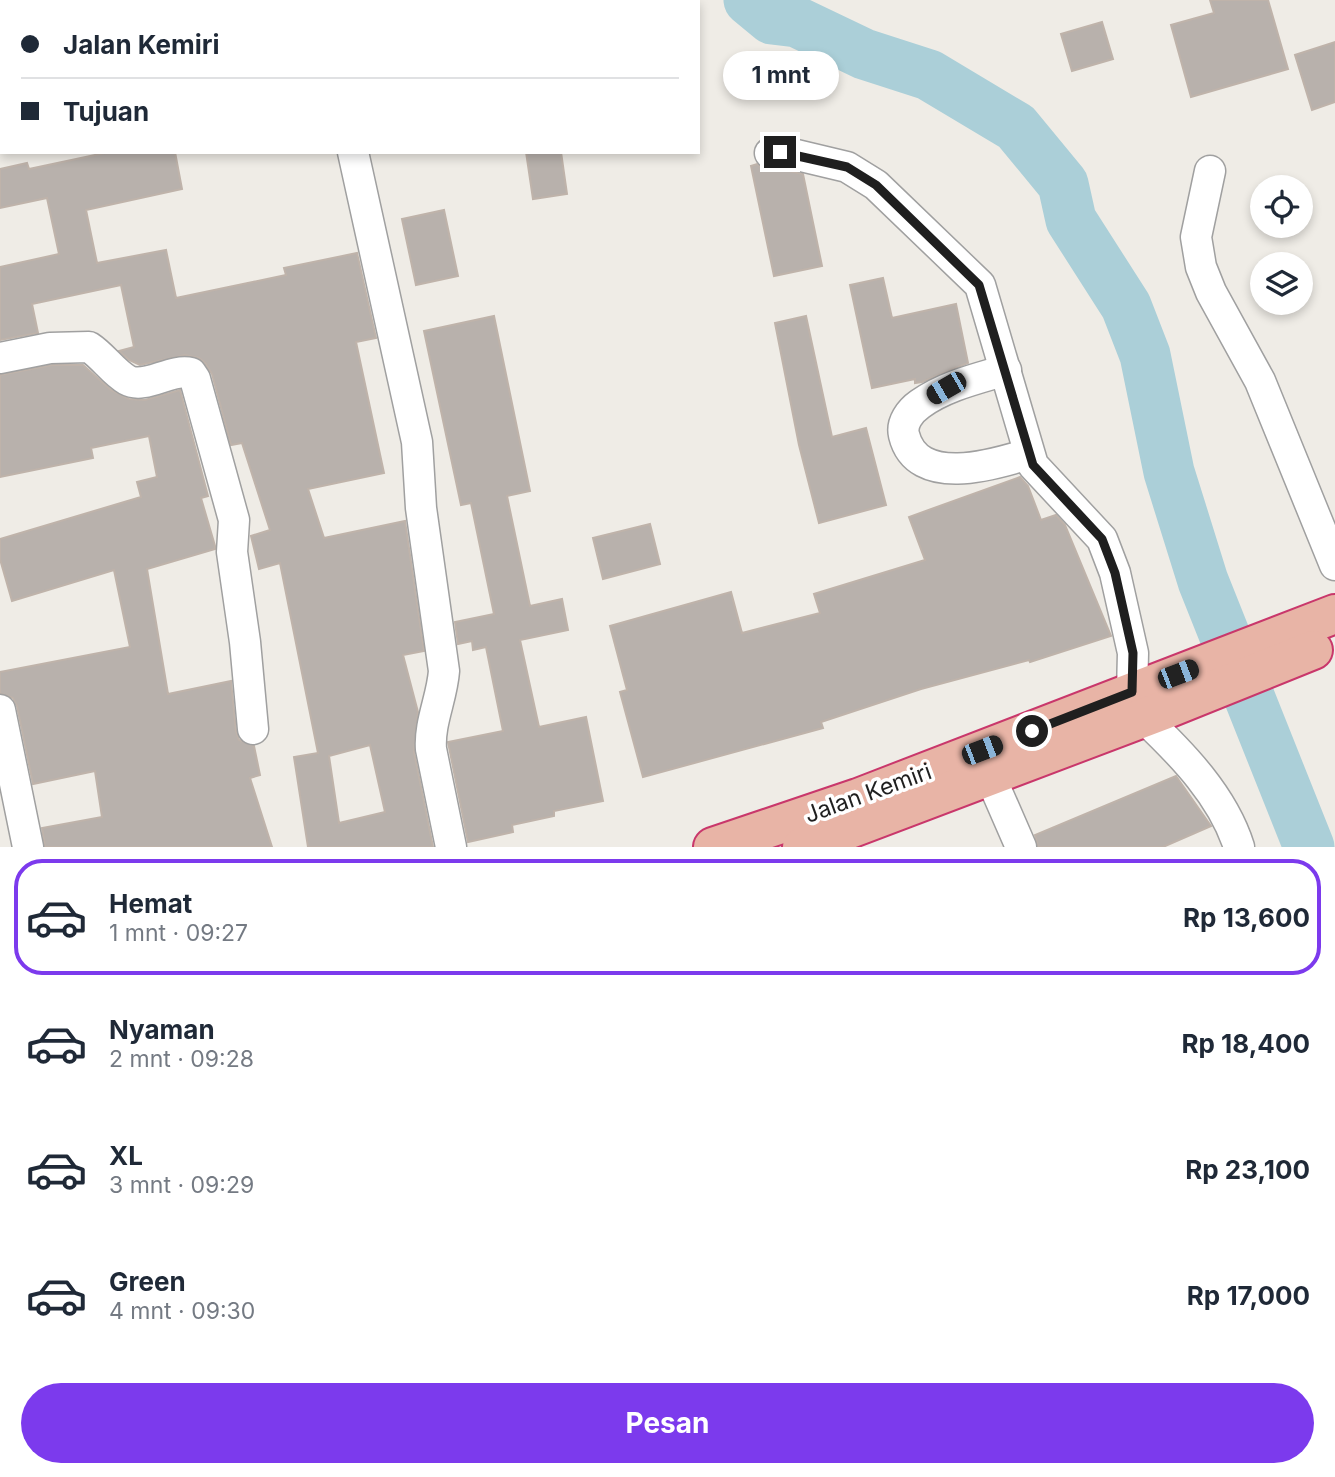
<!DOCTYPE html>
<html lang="id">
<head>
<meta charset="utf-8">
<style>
  :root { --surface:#fff; --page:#f6f6f7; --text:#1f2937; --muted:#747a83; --line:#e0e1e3; --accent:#7c3aed }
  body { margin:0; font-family:Inter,sans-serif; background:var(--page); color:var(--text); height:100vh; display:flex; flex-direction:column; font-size:26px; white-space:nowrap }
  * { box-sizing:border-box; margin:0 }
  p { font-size:23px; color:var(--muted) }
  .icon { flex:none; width:38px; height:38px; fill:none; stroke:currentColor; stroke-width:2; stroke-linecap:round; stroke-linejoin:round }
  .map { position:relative; height:847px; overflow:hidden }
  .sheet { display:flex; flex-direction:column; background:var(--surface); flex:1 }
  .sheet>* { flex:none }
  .banner { position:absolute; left:0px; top:0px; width:700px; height:154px; box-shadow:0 4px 10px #0003; display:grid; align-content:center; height:154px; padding:0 21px; background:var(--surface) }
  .controls { position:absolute; left:1250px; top:175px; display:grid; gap:14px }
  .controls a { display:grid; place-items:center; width:63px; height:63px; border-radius:50%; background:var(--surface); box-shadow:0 4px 10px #0003; font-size:35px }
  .end { position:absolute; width:32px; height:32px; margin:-16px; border:9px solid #1f1f1f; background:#fff; box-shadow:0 0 0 4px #fff }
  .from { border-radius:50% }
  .bubble { position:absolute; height:49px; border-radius:24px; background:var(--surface); box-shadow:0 4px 10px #0003; font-size:23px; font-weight:700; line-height:49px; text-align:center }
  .car { position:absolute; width:21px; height:42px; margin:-21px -10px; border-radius:9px; box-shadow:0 0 5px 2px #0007; background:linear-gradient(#222 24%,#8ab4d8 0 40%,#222 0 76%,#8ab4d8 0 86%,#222 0) }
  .banner b { display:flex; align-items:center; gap:24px; height:66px; font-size:26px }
  .banner b+b { border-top:2px solid var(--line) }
  .banner i { width:18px; height:18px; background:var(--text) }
  ul { padding:12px 0 0; list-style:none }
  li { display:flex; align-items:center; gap:21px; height:116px; margin:0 14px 10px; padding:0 7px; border:4px solid transparent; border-radius:28px }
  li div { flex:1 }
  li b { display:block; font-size:26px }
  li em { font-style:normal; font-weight:700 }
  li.on { border-color:var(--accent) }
  li>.icon { width:63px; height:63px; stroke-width:1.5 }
  .button { display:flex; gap:14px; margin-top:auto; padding:14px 21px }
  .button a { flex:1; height:80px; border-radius:42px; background:var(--accent); color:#fff; font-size:28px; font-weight:700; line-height:80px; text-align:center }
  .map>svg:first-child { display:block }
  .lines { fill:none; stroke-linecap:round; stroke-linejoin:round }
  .river { stroke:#abcfd8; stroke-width:51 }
  .building { fill:#b8b1ac; stroke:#bfb3aa; stroke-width:2; fill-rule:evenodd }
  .minor-casing { stroke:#a0a0a0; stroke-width:33 }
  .trunk-casing { stroke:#c9376b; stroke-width:42 }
  .minor { stroke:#fff; stroke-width:30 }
  .trunk { stroke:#e8b4a6; stroke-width:38 }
  .route { stroke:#1f1f1f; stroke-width:9 }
  .labels { text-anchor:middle; stroke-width:7; stroke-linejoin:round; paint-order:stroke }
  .street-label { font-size:23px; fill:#1f1f1f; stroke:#fff }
</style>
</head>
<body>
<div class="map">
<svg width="1335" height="847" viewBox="0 0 1335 847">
  <rect width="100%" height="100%" fill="#efece6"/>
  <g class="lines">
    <path class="river" d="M749 0 772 19 797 22 864 54 929 75 1016 127 1063 184 1071 220 1126 306 1145 355 1169 472 1203 581 1309 847"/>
  </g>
  <g class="building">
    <path d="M1210 0H1268L1288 69 1191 97 1171 25 1214 13Z"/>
    <path d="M1102 22 1113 59 1072 71 1061 34Z"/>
    <path d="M1335 42V102L1312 110 1295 55Z"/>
    <path d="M109 152H175L182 189 86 210 97 263 166 250 176 298 286 275 284 268 357 253 376 338 356 342 384 473 308 489 324 538 405 521 424 651 403 655 418 712 414 752 433 847H308L294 757 318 753 280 563 259 569 251 536 270 530 242 443 231 445 212 374 205 363 199 358 185 355 140 365 129 360 119 351 134 347 121 285 32 304 38 333 0 340V267L59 254 47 198 0 208V169L27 163 29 169ZM370 745 385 812 339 823 329 756Z"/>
    <path d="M526 152H561L567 194 533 199Z"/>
    <path d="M757 164 765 170 780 169 803 174 822 266 774 276 751 166Z"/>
    <path d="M444 210 458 276 416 285 402 219Z"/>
    <path d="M883 278 892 318 956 304 968 363 922 382 915 383V379L872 388 850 285Z"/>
    <path d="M494 316 530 491 507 496 530 606 562 599 568 630 520 640 539 727 586 717 603 801 554 811V816L512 825 513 832 468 842 448 742 503 731 486 647 473 650 472 641 458 644 455 622 494 614 471 503 461 505 424 331Z"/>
    <path d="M806 316 832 437 866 428 886 505 819 523 799 445 775 323Z"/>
    <path d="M52 365H83L111 390 129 399 145 400 180 390 208 496 201 498 215 546V549L147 569 168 694 231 681 236 731 239 740 254 746 260 775 250 778 272 847H45L42 828 102 817 95 771 33 784 17 706 13 698 0 693V672L130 647 114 570 12 601 0 559V539L141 497 137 482 157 477 149 436 91 448 93 458 0 477V375Z"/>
    <path d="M1020 477 1028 486 1041 520 1056 515 1065 525 1111 636 1030 662 1029 660 921 689 821 722 823 728 643 777 620 692 627 690 610 626 731 592 742 633 820 613 814 594 925 560 909 517Z"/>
    <path d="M650 524 660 564 603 579 593 538Z"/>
    <path d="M1176 776 1211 826 1163 847H1038L1035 835Z"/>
  </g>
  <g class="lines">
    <defs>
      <g id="minor">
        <path d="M318 0V2"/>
        <path d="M25 2 37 0"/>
        <path d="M0 10 2 9"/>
        <path d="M353 152 417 442 421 508 444 671C442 698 429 723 431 749L451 847"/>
        <path d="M770 153 780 151 847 167 876 185 980 285 1033 465 1102 539 1115 573 1133 653 1132 692"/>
        <path d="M1210 171 1196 237 1201 267 1211 292 1260 381 1335 565"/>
        <path d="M0 358 50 348 89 347C103 356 113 372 127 380 145 390 171 368 191 373L195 379 234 520 232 552 245 642 253 729"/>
        <path d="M1006 370C976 379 945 386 920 404 910 411 901 423 904 435 917 488 993 465 1028 454"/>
        <path d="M0 710 28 847"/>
        <path d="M1144 718C1182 754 1223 796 1239 847"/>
        <path d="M990 776 1021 847"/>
      </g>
      <g id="trunk">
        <path d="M713 847 858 798 1335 614"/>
        <path d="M802 847 1164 710 1313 650"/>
      </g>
    </defs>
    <use href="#minor" class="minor-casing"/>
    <use href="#trunk" class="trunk-casing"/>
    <use href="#minor" class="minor"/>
    <use href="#trunk" class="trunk"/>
  </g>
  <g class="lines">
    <path class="route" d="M780 152 847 167 876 185 979 285 1033 465 1102 539 1115 573 1133 653 1132 692 1032 731"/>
  </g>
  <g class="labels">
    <g class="street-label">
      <text transform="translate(868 793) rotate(-20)" y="8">Jalan Kemiri</text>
    </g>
  </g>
</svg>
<div class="controls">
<a><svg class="icon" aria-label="locate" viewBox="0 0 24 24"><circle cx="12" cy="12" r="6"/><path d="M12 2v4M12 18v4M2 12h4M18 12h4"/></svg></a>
<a><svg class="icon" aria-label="layers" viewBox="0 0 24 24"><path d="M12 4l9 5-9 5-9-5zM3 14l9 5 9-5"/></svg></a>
</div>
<i class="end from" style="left:1032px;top:731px"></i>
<i class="end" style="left:780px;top:152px"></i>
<div class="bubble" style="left:723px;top:51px;width:116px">1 mnt</div>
<i class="car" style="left:946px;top:388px;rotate:240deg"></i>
<i class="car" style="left:1178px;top:674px;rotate:69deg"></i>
<i class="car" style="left:982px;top:750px;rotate:69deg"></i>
<div class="banner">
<b><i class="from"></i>Jalan Kemiri</b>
<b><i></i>Tujuan</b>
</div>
</div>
<section class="sheet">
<ul>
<li class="on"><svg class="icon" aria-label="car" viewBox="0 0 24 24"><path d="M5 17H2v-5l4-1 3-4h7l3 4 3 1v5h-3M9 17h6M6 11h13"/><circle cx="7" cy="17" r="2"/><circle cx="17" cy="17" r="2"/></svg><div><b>Hemat</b><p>1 mnt · 09:27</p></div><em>Rp 13,600</em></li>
<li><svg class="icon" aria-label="car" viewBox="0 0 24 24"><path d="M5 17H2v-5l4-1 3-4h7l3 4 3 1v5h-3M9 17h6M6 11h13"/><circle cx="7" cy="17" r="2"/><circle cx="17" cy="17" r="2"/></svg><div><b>Nyaman</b><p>2 mnt · 09:28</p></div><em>Rp 18,400</em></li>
<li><svg class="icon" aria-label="car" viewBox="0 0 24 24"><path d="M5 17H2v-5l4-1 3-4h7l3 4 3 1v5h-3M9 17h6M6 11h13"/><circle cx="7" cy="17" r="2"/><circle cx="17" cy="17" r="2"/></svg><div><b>XL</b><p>3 mnt · 09:29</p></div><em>Rp 23,100</em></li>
<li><svg class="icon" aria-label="car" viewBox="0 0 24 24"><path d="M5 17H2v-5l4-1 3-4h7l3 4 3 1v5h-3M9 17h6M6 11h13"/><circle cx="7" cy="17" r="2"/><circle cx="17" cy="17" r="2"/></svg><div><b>Green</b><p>4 mnt · 09:30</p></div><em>Rp 17,000</em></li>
</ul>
<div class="button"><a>Pesan</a></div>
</section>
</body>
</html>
